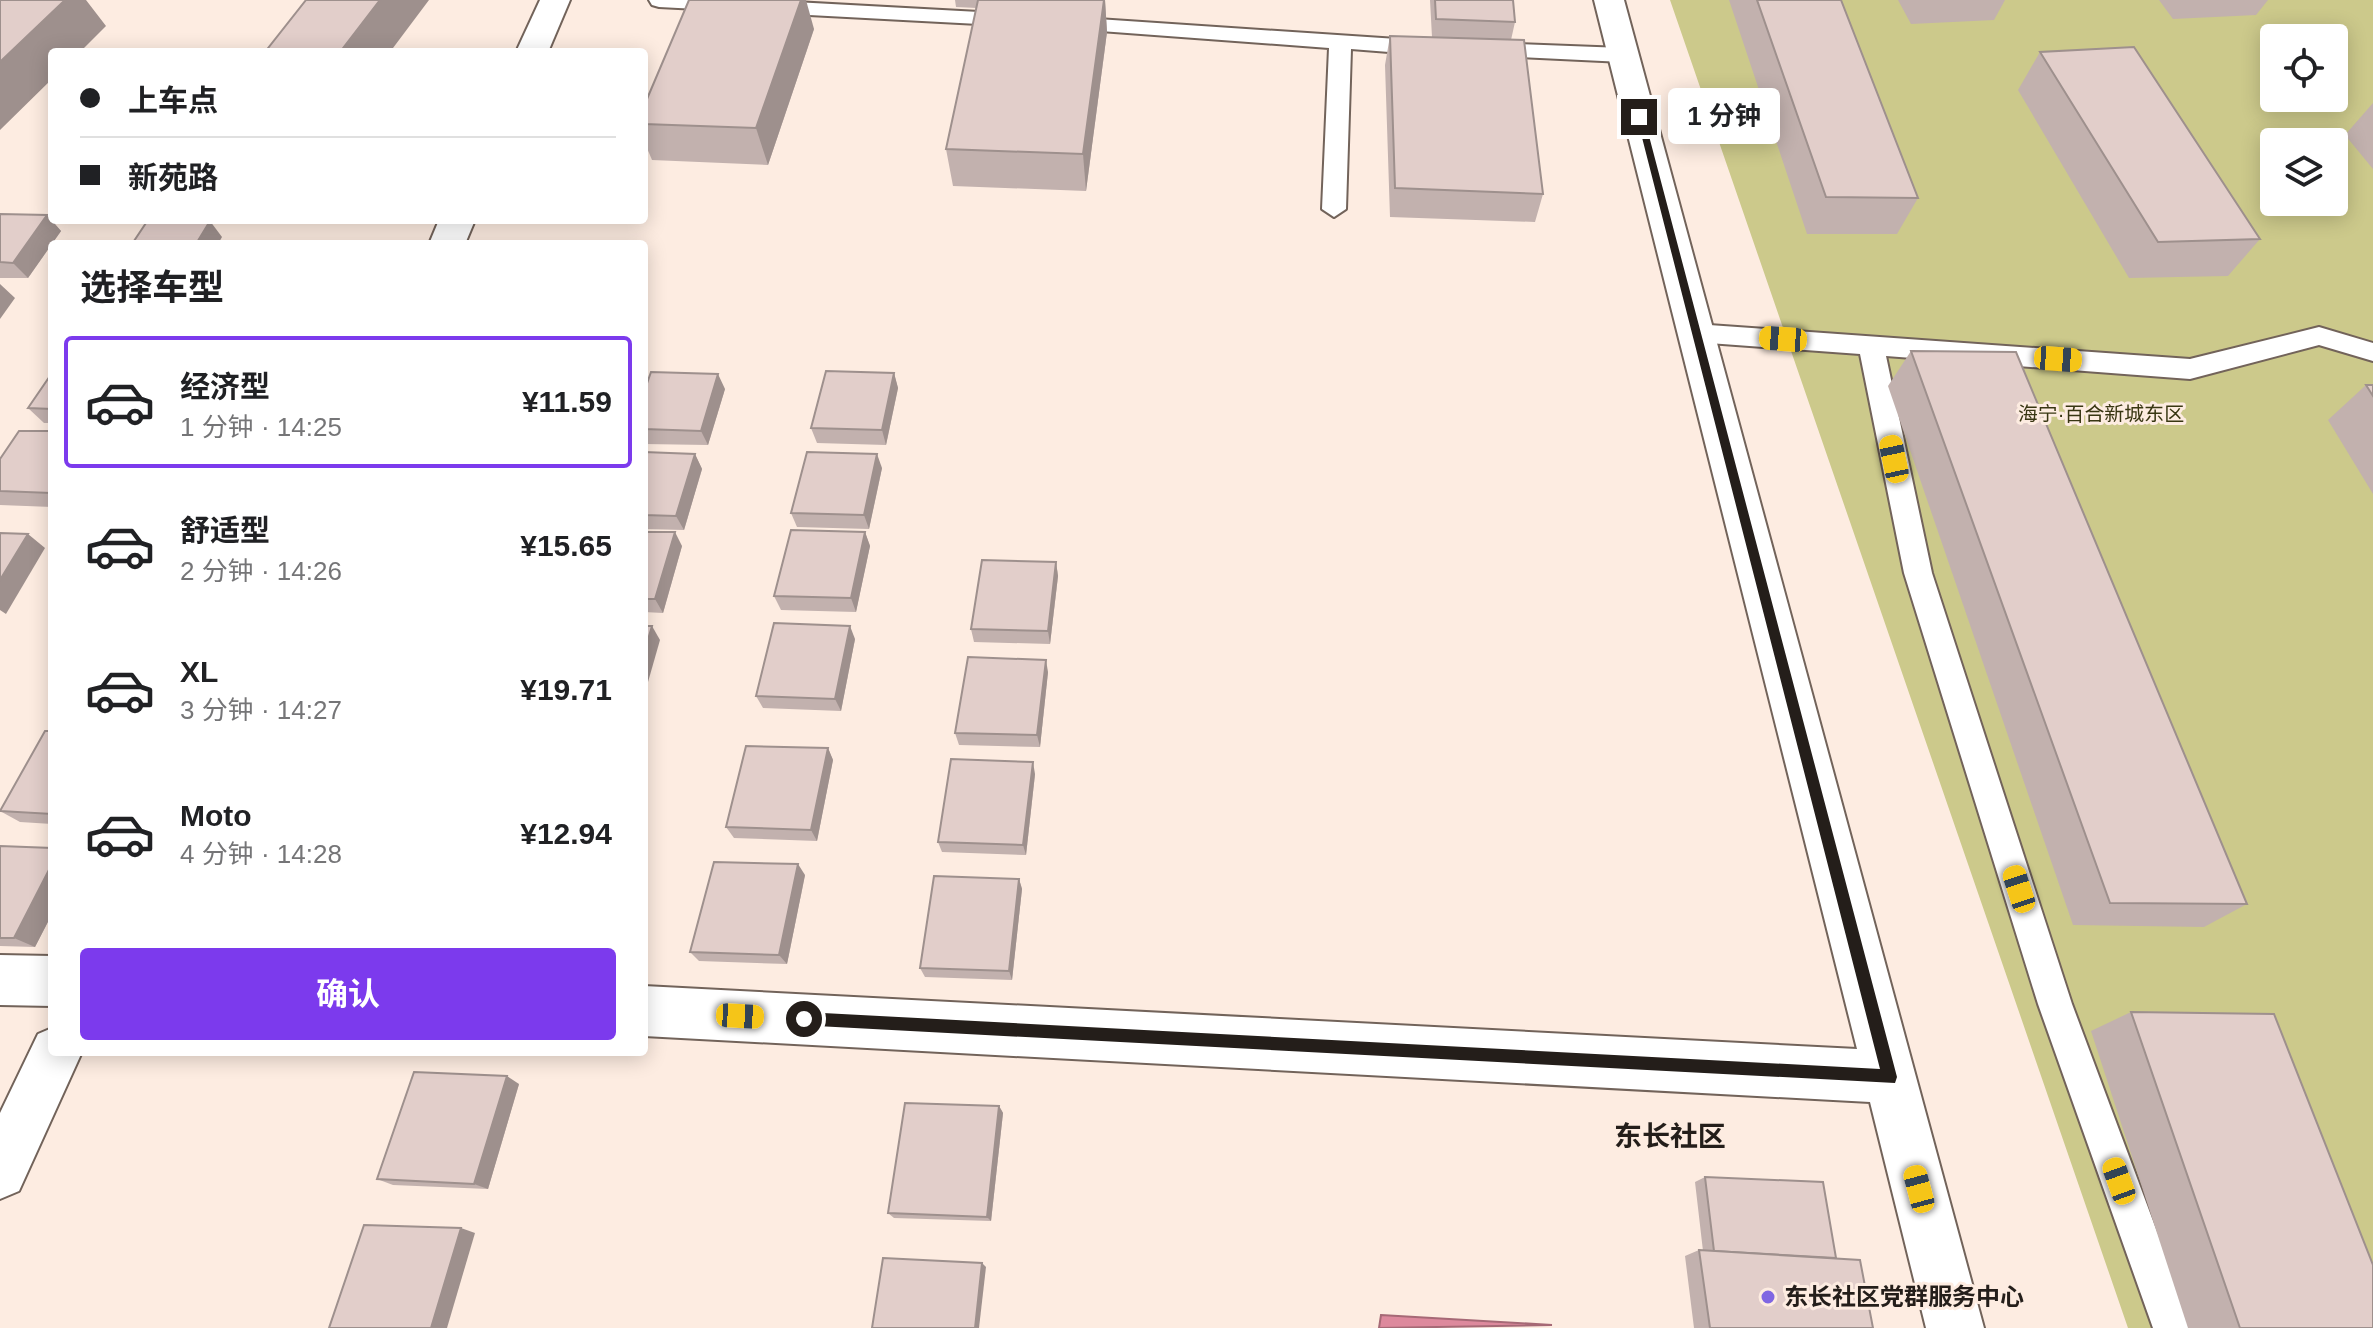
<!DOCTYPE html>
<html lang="zh">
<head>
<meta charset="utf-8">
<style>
  :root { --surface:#fff; --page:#f6f6f6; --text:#202124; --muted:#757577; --line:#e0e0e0; --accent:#7c3aed }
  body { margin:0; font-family:Helvetica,"Noto Sans SC",sans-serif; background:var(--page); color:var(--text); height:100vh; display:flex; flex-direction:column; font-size:30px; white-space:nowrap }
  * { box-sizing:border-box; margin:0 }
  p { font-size:26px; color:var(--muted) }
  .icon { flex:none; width:44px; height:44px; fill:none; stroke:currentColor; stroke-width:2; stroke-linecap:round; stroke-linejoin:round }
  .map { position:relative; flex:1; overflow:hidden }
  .panel { position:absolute; left:48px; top:240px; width:600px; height:816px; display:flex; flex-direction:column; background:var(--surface); border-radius:8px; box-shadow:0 4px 20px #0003 }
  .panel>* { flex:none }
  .hud { position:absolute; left:48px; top:48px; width:600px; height:176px; border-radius:8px; box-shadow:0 4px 20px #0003; display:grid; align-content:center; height:176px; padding:0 32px; background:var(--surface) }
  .controls { position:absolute; left:2260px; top:24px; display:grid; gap:16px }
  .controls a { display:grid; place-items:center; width:88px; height:88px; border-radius:8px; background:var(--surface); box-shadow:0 4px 20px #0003; font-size:40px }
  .end { position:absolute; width:36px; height:36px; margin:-18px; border:10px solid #241e1a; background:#fff; box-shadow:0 0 0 4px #fff }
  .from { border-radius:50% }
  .bubble { position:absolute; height:56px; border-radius:8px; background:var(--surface); box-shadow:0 4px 20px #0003; font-size:26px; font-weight:700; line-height:56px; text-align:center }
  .car { position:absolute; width:24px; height:48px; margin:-24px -12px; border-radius:10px; box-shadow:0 0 6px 2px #0007; background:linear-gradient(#f5c518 24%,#345 0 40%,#f5c518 0 76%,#345 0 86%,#f5c518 0) }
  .hud b { display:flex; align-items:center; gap:28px; height:76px; font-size:30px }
  .hud b+b { border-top:2px solid var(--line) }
  .hud i { width:20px; height:20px; background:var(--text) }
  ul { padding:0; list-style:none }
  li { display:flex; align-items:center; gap:24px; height:132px; margin:0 16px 12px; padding:0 16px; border:4px solid transparent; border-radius:8px }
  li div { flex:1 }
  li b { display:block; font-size:30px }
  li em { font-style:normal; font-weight:700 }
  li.current { border-color:var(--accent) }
  li>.icon { width:72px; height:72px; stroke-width:1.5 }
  h2 { padding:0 32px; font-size:36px; line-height:96px }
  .primary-button { display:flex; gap:16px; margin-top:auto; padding:16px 32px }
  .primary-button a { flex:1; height:92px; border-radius:8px; background:var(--accent); color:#fff; font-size:32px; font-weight:700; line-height:92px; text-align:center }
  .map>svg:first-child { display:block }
  .green { fill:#ccc98b; fill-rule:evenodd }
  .water { fill:#dd899d; stroke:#a66976; stroke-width:2 }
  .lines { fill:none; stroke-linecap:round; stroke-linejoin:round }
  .service-casing { stroke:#72635a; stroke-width:4 }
  .minor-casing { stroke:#72635a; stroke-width:4 }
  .service { fill:#fff; fill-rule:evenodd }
  .minor { fill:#fff; fill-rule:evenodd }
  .wall { fill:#c2b1ae }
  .shaded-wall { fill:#9e908d }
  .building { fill:#e2ceca; stroke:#9e908d; stroke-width:2 }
  .route { fill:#241e1a }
  .poi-dot { fill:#8067e2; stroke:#fdece1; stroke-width:3 }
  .labels { text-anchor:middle; stroke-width:6; stroke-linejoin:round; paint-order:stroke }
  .park-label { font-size:20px; fill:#383612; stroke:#fdece1 }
  .near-poi-label { font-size:24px; font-weight:bold; fill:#241e1a; stroke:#fdece1; text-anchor:start }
  .near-quarter-label { font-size:28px; font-weight:bold; fill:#241e1a; stroke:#fdece1 }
</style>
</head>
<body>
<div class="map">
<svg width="2373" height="1328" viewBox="0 0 2373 1328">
  <rect width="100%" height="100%" fill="#fdece1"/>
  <path class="green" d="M1670 0H2373V1328H2128ZM2274 38H2334V98H2274ZM2274 142H2334V202H2274Z"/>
  <path class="water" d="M1381 1315 1552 1325 1379 1328Z"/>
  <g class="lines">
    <defs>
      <g id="service">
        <path d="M649 0H759L1016 14 1027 20 1016 26 659 7 652 5Z"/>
        <path d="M1068 17 1427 41 1438 48 1427 55 1351 49 1346 209 1334 217 1322 209 1329 48 1060 28 1057 23 1060 18Z"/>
        <path d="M1487 43 1623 48 1634 55 1623 62 1479 55 1476 50Z"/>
        <path d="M1695 324 2190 359 2319 327 2373 343V361L2319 345 2190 379 1886 356 1932 573 2072 1004 2193 1328H2153L2038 1004 1904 573 1860 354 1695 342 1686 340 1682 333 1686 326Z"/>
      </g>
      <g id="minor">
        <path d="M540 0H570L548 52H516Z"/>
        <path d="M1594 0H1624L1984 1328H1926L1870 1102 644 1036V986L1857 1049Z"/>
        <path d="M439 220H475L465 244H429Z"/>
        <path d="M0 955 52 956V1006L0 1005Z"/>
        <path d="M52 1028V1052H82L19 1191 0 1199V1113L38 1034Z"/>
      </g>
    </defs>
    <use href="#service" class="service-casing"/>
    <use href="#minor" class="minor-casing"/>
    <use href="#service" class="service"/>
    <use href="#minor" class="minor"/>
  </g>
  <g class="wall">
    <path d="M955 0H1105L1107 32 1086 191 953 186 946 149 977 8 956 7Z"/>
    <path d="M1430 0H1513L1515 22 1511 40 1543 194 1535 222 1390 217 1385 65 1390 36 1432 37Z"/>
    <path d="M1729 0H1841L1918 198 1897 234H1807Z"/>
    <path d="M1898 0H2005L1994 20 1911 24Z"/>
    <path d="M2159 0H2268L2256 15 2173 19Z"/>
    <path d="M814 29 768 165 652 160 644 141V106Z"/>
    <path d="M2040 52 2260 239 2228 276 2129 278 2018 90Z"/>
    <path d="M2373 103V169L2345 135Z"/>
    <path d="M0 214 47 215 61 231 28 278H0Z"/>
    <path d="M1911 351 2247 904 2204 927 2073 925 1888 386Z"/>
    <path d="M52 373V423H44L28 408Z"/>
    <path d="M894 373 898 388 886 445 817 443 811 428Z"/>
    <path d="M2366 385H2373V494L2328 420Z"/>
    <path d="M725 389 708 445 644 444V392Z"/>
    <path d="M52 431V507L0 505V459Z"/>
    <path d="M644 452 695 454 702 469 684 530 644 529Z"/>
    <path d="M882 468 869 529 797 527 791 513Z"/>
    <path d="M644 532 682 546 663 613 644 612Z"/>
    <path d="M865 532 870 546 856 612 781 610 774 596Z"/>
    <path d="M1056 562 1058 576 1050 644 974 642 971 629Z"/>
    <path d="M855 639 841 711 763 708 756 696Z"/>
    <path d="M1048 672 1040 747 959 745 955 733Z"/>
    <path d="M52 731V824L20 822 0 811Z"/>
    <path d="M828 748 833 760 817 841 734 838 726 827Z"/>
    <path d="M1035 774 1026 855 942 852 938 842Z"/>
    <path d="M0 846 52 848V914L35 947 0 946Z"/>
    <path d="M805 875 787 964 699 961 690 952Z"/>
    <path d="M1019 879 1022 889 1012 980 925 977 920 968Z"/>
    <path d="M2131 1012 2373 1328H2188L2091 1031Z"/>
    <path d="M519 1084 488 1189 393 1185 377 1179Z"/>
    <path d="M999 1106 1003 1113 991 1221 894 1218 888 1213Z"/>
    <path d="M1705 1177 1836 1258 1873 1328H1694L1685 1256 1699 1250 1703 1251 1695 1182Z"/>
  </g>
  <g class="shaded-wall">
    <path d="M65 0H86L106 26 80 52H52V79L0 130V62Z"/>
    <path d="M380 0H429L390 52H340Z"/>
    <path d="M801 0H806L814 29 768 165 756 128Z"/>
    <path d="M1104 0H1105L1107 32 1086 191 1083 154Z"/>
    <path d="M47 215 61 231 28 278 13 263Z"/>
    <path d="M210 221 222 237 218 244H196Z"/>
    <path d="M0 284 15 298 0 319Z"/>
    <path d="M894 373 898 388 886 445 882 430Z"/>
    <path d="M718 374 725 389 708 445 701 431Z"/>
    <path d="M695 454 702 469 684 530 676 516Z"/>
    <path d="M877 454 882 468 869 529 864 515Z"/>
    <path d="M675 532 682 546 663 613 655 599Z"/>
    <path d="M865 532 870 546 856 612 851 598Z"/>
    <path d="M28 534 45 548 6 614 0 610V580Z"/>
    <path d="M1056 562 1058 576 1050 644 1048 631Z"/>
    <path d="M652 626 660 640 644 696V653Z"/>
    <path d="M850 626 855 639 841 711 835 699Z"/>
    <path d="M1046 660 1048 672 1040 747 1037 735Z"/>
    <path d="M828 748 833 760 817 841 811 830Z"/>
    <path d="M1033 762 1035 774 1026 855 1023 845Z"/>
    <path d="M52 864V914L35 947 14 938Z"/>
    <path d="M798 864 805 875 787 964 779 955Z"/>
    <path d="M1019 879 1022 889 1012 980 1009 971Z"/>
    <path d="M507 1076 519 1084 488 1189 474 1184Z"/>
    <path d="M999 1106 1003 1113 991 1221 987 1217Z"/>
    <path d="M461 1228 475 1233 447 1328H431Z"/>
    <path d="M982 1263 986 1267 979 1328H975Z"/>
  </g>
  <g class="building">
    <path d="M0 0H65L0 62Z"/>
    <path d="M306 0H380L340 52H265Z"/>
    <path d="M689 0H801L756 128 644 124V106Z"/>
    <path d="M978 0H1104L1083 154 946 149Z"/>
    <path d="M1435 0H1513L1515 22 1436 19Z"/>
    <path d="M1757 0H1841L1918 198 1826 197Z"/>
    <path d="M1390 36 1524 40 1543 194 1395 188Z"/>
    <path d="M2134 47 2260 239 2158 242 2040 52Z"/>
    <path d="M0 214 47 215 13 263 0 262Z"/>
    <path d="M148 220H180L210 221 196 244H132Z"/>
    <path d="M1911 351 2016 352 2247 904 2110 903Z"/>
    <path d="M826 371 894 373 882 430 811 428Z"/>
    <path d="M651 372 718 374 701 431 644 429V392Z"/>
    <path d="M52 373V409L28 408Z"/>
    <path d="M2366 385H2373V396Z"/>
    <path d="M19 431H52L51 493 0 491V459Z"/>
    <path d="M644 452 695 454 676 516 644 515Z"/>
    <path d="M807 452 877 454 864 515 791 513Z"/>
    <path d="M791 530 865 532 851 598 774 596Z"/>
    <path d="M644 532H675L655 599H644Z"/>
    <path d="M0 533 28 534 0 580Z"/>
    <path d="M982 560 1056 562 1048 631 971 629Z"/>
    <path d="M774 623 850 626 835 699 756 696Z"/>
    <path d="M644 626H652L644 653Z"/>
    <path d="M968 657 1046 660 1037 735 955 733Z"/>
    <path d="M45 731H52V814L0 811Z"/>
    <path d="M746 746 828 748 811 830 726 827Z"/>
    <path d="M951 759 1033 762 1023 845 938 842Z"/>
    <path d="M0 846 52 848V864L14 938H0Z"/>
    <path d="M714 862 798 864 779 955 690 952Z"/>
    <path d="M934 876 1019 879 1009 971 920 968Z"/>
    <path d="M2131 1012 2274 1014 2373 1265V1328H2240Z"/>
    <path d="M414 1072 507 1076 474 1184 377 1179Z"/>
    <path d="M905 1103 999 1106 987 1217 888 1213Z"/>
    <path d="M1705 1177 1823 1182 1836 1258 1714 1251Z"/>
    <path d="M364 1225 461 1228 431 1328H329Z"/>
    <path d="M1699 1250 1860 1260 1873 1328H1710Z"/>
    <path d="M883 1258 982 1263 975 1328H872Z"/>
  </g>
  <path class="route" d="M1636 114 1644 117 1897 1077 1895 1083 798 1025 796 1019 804 1012 1880 1069Z"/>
  <circle class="poi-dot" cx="1768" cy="1297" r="8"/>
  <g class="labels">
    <g class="park-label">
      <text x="2101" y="421">海宁·百合新城东区</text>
    </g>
    <g class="near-poi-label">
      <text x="1784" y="1305">东长社区党群服务中心</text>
    </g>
    <g class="near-quarter-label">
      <text x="1670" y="1146">东长社区</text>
    </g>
  </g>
</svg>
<div class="controls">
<a><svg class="icon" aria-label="locate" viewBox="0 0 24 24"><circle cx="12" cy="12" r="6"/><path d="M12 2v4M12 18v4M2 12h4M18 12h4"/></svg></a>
<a><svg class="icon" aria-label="layers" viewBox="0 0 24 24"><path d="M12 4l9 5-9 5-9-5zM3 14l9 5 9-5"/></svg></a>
</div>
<i class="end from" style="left:804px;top:1019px"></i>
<i class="end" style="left:1639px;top:117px"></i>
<div class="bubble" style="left:1668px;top:88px;width:112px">1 分钟</div>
<i class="car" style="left:1783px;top:339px;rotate:274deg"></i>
<i class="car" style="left:2058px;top:359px;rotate:94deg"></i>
<i class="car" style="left:1894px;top:459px;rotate:348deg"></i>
<i class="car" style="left:2019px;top:889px;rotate:342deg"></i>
<i class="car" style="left:740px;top:1016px;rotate:93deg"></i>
<i class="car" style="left:2119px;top:1181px;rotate:340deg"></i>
<i class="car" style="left:1919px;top:1189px;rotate:345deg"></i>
<div class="hud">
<b><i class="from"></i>上车点</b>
<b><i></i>新苑路</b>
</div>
<section class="panel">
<h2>选择车型</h2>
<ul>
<li class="current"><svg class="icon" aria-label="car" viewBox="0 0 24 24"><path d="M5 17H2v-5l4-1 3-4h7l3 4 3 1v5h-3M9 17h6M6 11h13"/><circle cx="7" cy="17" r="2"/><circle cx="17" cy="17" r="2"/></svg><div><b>经济型</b><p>1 分钟 · 14:25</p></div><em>¥11.59</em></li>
<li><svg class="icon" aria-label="car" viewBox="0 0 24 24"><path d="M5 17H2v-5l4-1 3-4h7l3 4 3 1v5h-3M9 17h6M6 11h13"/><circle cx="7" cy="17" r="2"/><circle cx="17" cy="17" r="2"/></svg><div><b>舒适型</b><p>2 分钟 · 14:26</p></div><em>¥15.65</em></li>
<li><svg class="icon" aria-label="car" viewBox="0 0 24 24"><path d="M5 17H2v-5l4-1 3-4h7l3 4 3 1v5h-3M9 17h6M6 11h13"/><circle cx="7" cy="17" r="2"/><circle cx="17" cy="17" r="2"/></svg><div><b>XL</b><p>3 分钟 · 14:27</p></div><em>¥19.71</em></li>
<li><svg class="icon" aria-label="car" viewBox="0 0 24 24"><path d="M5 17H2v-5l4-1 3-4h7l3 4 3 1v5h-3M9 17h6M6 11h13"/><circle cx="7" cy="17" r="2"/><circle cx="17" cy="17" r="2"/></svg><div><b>Moto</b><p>4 分钟 · 14:28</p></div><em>¥12.94</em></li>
</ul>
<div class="primary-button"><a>确认</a></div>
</section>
</div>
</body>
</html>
